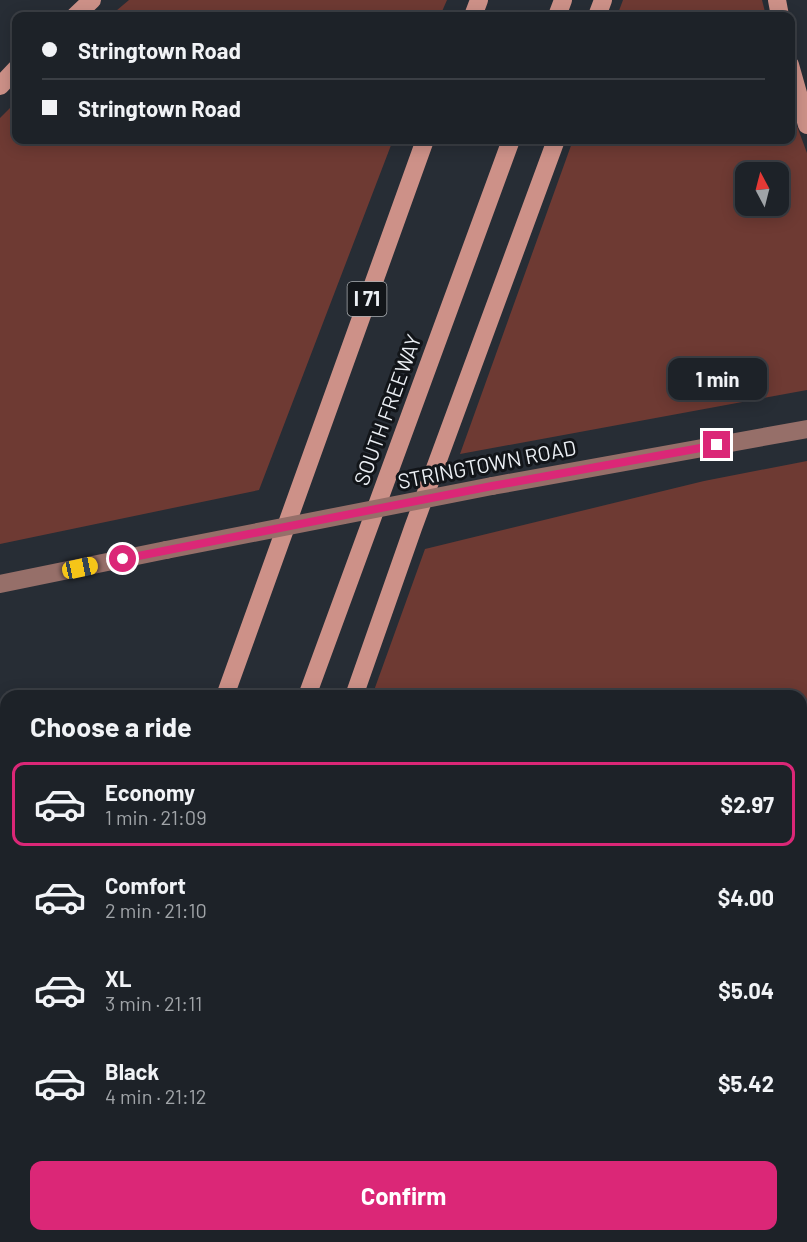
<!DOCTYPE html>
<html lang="en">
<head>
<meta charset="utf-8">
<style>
  :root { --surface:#1d2228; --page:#2a2f34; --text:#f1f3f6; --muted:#a0a4a8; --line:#3b3f45; --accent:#db2777 }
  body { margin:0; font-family:Barlow,sans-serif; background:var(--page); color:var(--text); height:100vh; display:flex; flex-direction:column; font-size:22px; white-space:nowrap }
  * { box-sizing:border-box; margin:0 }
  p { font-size:20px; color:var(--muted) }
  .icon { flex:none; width:33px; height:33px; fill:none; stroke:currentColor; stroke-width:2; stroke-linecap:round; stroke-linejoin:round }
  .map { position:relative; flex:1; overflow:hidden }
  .drawer { position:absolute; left:0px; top:690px; width:807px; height:552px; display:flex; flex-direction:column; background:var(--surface); border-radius:18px 18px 0 0; box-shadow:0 3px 15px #0003,0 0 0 2px var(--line) }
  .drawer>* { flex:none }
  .guide { position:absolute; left:12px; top:12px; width:783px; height:132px; border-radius:12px; box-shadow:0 3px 15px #0003,0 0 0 2px var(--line); display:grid; align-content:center; height:132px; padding:0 30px; background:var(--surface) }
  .needle { width:39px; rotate:353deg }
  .controls { position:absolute; left:735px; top:162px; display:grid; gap:12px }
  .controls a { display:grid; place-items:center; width:54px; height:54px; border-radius:12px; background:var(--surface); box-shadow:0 3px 15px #0003,0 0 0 2px var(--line); font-size:30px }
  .end { position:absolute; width:27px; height:27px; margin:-14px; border:8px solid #db2777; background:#fff; box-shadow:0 0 0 3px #fff }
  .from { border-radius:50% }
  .bubble { position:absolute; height:42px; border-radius:12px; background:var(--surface); box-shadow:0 3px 15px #0003,0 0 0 2px var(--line); font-size:20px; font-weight:700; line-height:42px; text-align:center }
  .car { position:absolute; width:18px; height:36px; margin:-18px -9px; border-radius:8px; box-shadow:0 0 4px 2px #0007; background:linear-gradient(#f5c518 24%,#345 0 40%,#f5c518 0 76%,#345 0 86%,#f5c518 0) }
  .guide b { display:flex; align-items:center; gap:21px; height:57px; font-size:22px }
  .guide b+b { border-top:2px solid var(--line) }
  .guide i { width:15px; height:15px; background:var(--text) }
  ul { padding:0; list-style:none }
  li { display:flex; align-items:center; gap:18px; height:84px; margin:0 12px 9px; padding:0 18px; border:3px solid transparent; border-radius:12px }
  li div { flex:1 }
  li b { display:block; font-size:22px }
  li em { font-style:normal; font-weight:700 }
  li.selected { border-color:var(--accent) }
  li>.icon { width:54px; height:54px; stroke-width:1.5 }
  h2 { padding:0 30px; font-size:27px; line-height:72px }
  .action { display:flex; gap:12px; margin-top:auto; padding:12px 30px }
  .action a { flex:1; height:69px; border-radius:12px; background:var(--accent); color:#fff; font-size:24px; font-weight:700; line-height:69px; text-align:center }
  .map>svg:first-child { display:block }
  .built { fill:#2d3744 }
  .green { fill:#6e3a33; fill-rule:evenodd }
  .building { fill:#4b525a; stroke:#666d76; stroke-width:1.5 }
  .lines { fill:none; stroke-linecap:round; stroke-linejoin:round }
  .lane { stroke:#715854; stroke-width:10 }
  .secondary { stroke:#966f69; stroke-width:18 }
  .highway { stroke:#cd9188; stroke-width:18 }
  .secondary-bridge { stroke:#966f69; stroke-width:18 }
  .route { stroke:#db2777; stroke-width:8 }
  .labels { text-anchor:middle; stroke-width:6; stroke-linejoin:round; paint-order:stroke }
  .shield { fill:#121519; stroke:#aaaeb2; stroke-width:1.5 }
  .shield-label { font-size:20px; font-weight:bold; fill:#ebeff4 }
  .street-label { font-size:21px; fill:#ebeff4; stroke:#121519 }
</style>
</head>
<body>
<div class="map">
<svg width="807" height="1242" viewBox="0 0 807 1242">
  <rect width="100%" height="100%" fill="#272d35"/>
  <path class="built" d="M807 832V1242H401L408 1236H801V841Z"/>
  <g class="green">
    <path d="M129 0H447L440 16H110Z"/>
    <path d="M623 0H762L766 16H617Z"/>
    <path d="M16 102V140H393L259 490 0 544V118Z"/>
    <path d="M791 110 807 153V390L460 454 573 140H790ZM746 172H778V206H746Z"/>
    <path d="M807 461V777L801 787V696H372L425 549 704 481Z"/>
    <path d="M178 1236H361L354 1242H176Z"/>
  </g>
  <path class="building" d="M801 1113H807V1242H658L657 1236H801Z"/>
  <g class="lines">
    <g class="lane">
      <path d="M801 1084H807"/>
      <path d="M585 1236V1242"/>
      <path d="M641 1236 642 1242"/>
    </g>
    <g class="secondary">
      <path d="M492 486 807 429"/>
      <path d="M0 584 166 550"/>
    </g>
    <g class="highway">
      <path d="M777 0 780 16"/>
      <path d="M75 16 92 0"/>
      <path d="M473 16 479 0"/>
      <path d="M557 16 563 0"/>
      <path d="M597 16 603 0"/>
      <path d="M790 65 807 125"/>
      <path d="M0 86 16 69"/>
      <path d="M225 696 425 140"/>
      <path d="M307 696 511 140"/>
      <path d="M354 696 413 528 556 140"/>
      <path d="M801 823 807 809"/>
      <path d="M23 1242 26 1236"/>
      <path d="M108 1242 110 1236"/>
      <path d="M160 1242 162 1236"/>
      <path d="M382 1242 389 1236"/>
    </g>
    <path class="secondary-bridge" d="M166 550 492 486"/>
  </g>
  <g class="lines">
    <path class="route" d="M123 559 492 486 717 445"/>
  </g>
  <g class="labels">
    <rect class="shield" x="347.5" y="282" width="39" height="34" rx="4.5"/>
    <g class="shield-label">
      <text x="367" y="306">I 71</text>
    </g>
    <g class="street-label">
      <text transform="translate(388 410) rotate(-70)" y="7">SOUTH FREEWAY</text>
      <text transform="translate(487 465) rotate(-11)" y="7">STRINGTOWN ROAD</text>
    </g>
  </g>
</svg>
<div class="controls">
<a><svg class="needle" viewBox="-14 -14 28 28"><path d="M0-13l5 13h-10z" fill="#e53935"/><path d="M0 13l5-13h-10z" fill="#a0a4a8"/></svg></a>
</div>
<i class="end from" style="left:123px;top:559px"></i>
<i class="end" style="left:717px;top:445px"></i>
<div class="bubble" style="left:668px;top:358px;width:99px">1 min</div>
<i class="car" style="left:80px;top:568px;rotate:78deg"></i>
<div class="guide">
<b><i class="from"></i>Stringtown Road</b>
<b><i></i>Stringtown Road</b>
</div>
<section class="drawer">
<h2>Choose a ride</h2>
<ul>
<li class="selected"><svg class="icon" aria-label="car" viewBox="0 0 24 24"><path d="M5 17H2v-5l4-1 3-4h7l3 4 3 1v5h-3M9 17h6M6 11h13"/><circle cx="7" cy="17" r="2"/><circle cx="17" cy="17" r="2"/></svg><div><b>Economy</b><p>1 min · 21:09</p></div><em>$2.97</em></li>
<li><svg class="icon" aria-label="car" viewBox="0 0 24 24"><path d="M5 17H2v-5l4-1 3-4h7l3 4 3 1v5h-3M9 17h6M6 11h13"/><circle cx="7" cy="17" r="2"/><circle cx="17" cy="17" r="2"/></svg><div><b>Comfort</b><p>2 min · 21:10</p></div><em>$4.00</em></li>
<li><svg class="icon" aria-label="car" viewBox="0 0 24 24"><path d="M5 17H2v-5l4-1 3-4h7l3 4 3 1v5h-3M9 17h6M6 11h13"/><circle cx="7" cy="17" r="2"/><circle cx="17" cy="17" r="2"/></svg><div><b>XL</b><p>3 min · 21:11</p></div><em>$5.04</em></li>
<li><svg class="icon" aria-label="car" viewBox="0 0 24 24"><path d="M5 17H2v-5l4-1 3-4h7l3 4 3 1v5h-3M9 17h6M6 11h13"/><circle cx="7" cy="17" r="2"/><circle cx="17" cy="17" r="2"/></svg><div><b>Black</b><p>4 min · 21:12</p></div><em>$5.42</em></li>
</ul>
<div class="action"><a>Confirm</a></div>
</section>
</div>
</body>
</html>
